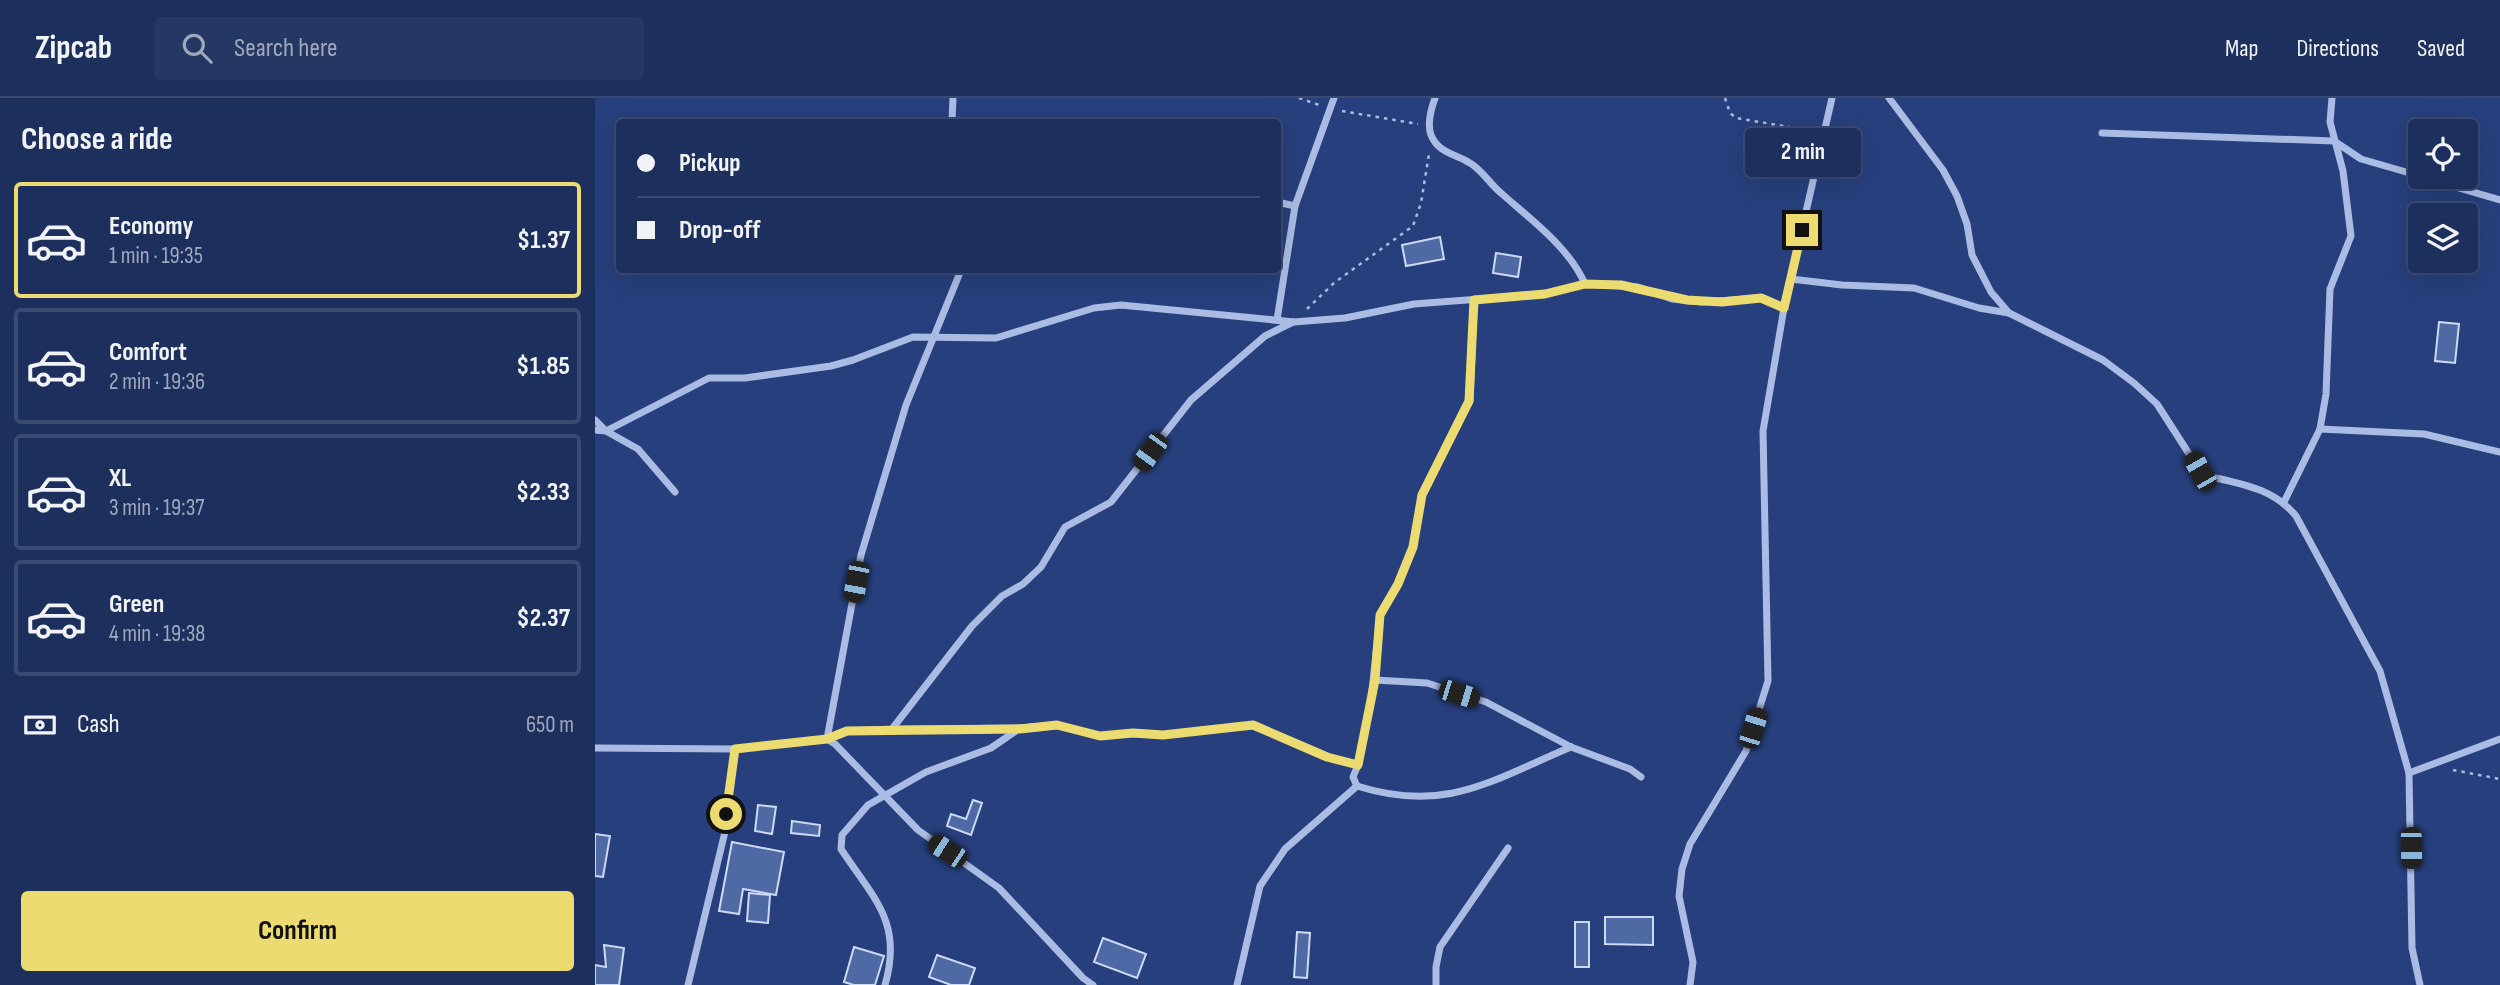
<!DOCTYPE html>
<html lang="en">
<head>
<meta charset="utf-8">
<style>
  :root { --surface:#1d2f5d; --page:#253763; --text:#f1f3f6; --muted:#a0a9bc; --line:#3b4a72; --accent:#ecdb71 }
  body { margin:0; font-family:"Sofia Sans Condensed",sans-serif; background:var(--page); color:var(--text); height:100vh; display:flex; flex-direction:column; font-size:26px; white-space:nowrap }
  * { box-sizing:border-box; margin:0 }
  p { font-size:23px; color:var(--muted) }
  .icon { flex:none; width:38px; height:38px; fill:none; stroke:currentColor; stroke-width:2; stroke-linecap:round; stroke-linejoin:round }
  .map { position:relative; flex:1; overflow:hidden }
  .side { display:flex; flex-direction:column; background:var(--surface); width:595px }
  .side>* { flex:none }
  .banner { position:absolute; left:21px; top:21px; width:665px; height:154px; border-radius:7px; box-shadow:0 7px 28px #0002,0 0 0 2px var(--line); display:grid; align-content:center; height:154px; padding:0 21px; background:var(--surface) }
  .fabs { position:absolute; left:1813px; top:21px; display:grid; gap:14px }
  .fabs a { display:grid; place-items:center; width:70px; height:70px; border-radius:7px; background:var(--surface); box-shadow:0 7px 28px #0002,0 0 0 2px var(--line); font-size:35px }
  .end { position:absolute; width:32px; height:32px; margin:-16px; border:9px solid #ecdb71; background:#111; box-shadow:0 0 0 4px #111 }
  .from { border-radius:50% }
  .bubble { position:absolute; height:49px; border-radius:7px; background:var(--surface); box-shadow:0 7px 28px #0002,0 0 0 2px var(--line); font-size:23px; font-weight:700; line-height:49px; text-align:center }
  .car { position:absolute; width:21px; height:42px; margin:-21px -10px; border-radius:9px; box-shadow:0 0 5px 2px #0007; background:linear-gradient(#222 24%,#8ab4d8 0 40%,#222 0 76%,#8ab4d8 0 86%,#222 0) }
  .banner b { display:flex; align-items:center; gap:24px; height:66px; font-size:26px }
  .banner b+b { border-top:2px solid var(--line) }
  .banner i { width:18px; height:18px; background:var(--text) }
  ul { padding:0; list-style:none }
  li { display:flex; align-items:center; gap:21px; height:116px; margin:0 14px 10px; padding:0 7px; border:4px solid var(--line); border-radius:7px }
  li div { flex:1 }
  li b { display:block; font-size:26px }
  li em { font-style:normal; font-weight:700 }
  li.selected { border-color:var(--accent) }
  li>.icon { width:63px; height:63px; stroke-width:1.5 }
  h2 { padding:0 21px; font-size:32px; line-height:84px }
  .pay { display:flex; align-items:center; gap:18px; height:77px; padding:0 21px; font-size:26px }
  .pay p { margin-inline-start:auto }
  .cta { display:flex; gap:14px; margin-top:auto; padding:14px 21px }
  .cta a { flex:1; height:80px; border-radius:7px; background:var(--accent); color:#111; font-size:28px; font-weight:700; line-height:80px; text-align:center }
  header { display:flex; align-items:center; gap:42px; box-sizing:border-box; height:98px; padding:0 35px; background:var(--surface); border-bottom:2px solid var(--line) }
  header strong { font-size:33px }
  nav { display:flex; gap:38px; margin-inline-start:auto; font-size:24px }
  .search { width:490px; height:63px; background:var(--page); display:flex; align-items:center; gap:18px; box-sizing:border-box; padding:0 24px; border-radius:7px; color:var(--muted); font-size:26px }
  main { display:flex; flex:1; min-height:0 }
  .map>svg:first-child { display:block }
  .building { fill:#4f69a4; stroke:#ced9f4; stroke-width:2 }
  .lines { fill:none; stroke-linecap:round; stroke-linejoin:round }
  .path { stroke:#abbce4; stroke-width:2.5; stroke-dasharray:3.5 5; stroke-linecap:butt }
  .street { stroke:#abbce4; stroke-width:7 }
  .route { stroke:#ecdb71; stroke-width:9 }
</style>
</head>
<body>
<header>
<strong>Zipcab</strong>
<div class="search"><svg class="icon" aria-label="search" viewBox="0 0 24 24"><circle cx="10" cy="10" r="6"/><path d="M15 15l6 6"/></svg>Search here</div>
<nav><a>Map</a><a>Directions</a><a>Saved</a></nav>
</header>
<main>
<section class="side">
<h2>Choose a ride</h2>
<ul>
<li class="selected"><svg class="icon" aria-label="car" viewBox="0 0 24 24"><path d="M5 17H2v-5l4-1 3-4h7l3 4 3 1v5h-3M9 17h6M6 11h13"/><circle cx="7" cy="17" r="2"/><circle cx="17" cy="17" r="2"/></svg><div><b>Economy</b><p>1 min · 19:35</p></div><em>$1.37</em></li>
<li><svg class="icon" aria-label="car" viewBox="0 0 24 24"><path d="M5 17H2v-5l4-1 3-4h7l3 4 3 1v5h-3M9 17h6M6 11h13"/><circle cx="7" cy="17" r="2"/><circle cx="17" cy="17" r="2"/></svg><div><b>Comfort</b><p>2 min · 19:36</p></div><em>$1.85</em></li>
<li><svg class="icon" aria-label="car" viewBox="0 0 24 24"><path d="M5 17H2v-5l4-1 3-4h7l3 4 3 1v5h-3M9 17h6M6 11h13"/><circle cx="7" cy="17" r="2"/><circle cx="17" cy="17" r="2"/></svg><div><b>XL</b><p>3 min · 19:37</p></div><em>$2.33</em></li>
<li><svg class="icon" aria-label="car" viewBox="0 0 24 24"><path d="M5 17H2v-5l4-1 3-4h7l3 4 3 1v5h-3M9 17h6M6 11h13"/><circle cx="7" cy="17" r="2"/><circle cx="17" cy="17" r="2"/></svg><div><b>Green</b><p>4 min · 19:38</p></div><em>$2.37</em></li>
</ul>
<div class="pay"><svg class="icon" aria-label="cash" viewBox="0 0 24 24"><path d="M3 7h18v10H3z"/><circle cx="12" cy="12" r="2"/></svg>Cash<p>650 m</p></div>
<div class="cta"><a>Confirm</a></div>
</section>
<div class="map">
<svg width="1905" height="887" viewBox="0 0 1905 887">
  <rect width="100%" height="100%" fill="#273f7c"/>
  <g class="building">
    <path d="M845 139 849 161 811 168 807 147Z"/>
    <path d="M901 155 926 159 923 179 898 175Z"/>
    <path d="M1844 224 1864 226 1860 265 1840 263Z"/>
    <path d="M378 702 387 705 376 737 352 728 356 716 371 721Z"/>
    <path d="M163 707 181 709 177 736 160 733Z"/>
    <path d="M197 723 225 727 224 738 196 735Z"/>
    <path d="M0 736 15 738 8 779 0 778Z"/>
    <path d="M137 744 189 754 181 797 148 791 144 816 124 813Z"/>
    <path d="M154 795 175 797 173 825 152 823Z"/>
    <path d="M1010 819H1058V847L1010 846Z"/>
    <rect x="980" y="824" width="14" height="45"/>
    <path d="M702 834 715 835 712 880 699 879Z"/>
    <path d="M508 840 551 856 542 880 499 864Z"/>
    <path d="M9 847 29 850 24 887H0V867L11 869Z"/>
    <path d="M259 849 289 858 280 887H259L249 884Z"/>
    <path d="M342 857 380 870 374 887H356L334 879Z"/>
  </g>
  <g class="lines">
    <g class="path">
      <path d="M704 0 724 7"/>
      <path d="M1130 0 1135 15 1141 20 1218 33"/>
      <path d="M747 13 823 26"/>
      <path d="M712 211 739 185 818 128 826 105 834 56"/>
      <path d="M1858 672 1905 681"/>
    </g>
    <g class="street">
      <path d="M840 0C836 11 832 26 836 37 843 55 861 56 875 65 887 72 895 86 906 95 935 121 974 149 990 186"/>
      <path d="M1294 0 1348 72 1362 98 1372 126 1377 157 1396 194 1414 215 1508 262 1539 285 1562 306 1605 373 1612 378C1646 386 1678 390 1701 418L1785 573 1814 675 1817 850 1825 887"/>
      <path d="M357 24 358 0"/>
      <path d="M1507 35 1739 43 1766 61 1825 78"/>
      <path d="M1826 79 1905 102"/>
      <path d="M682 104 700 108"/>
      <path d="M1196 181 1247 187 1319 190 1384 210 1414 215"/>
      <path d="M879 202 875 303 827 397 818 449 803 486 785 517 776 602 763 667 758 679 762 688C851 716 897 682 976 649"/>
      <path d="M682 222 700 108 739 0"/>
      <path d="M0 322 11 333 43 351 80 394"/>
      <path d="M1725 331 1829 336 1905 354"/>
      <path d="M0 332 11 333 114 280H150L236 268 258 262 318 239 401 240 499 210 526 207 699 224 750 220 819 206 950 196 990 186 1043 189 1077 201 1107 204 1166 200 1189 210"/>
      <path d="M1689 404 1725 331 1731 296 1735 191 1756 138 1748 73 1735 24 1737 0"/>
      <path d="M780 582 832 585 891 604 976 649 1035 671 1046 679"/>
      <path d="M297 631 425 630"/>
      <path d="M232 641 252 633 297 631 377 528 407 498 428 486 446 469 470 429 516 404 596 302 670 238 698 224"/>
      <path d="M232 641 266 457 311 307 366 172"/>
      <path d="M0 650 140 651 232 641 240 646 323 732 404 790 488 880 498 887"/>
      <path d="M1814 675 1905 641"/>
      <path d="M93 887 129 738 140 651"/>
      <path d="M290 887C308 824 279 801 246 751L247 737 273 707 331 674 396 650 425 630 462 627 504 638 538 635 568 637 658 627 732 659 763 667"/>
      <path d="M642 887 665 788 690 751 762 688"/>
      <path d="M841 887V869L845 849 913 750"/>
      <path d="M1095 887 1098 864 1084 798 1087 771 1095 746 1151 653 1173 583 1168 333 1189 210 1237 0"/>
    </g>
  </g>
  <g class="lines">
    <path class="route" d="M131 716 140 651 232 641 252 633 425 631 462 627 505 638 538 635 568 637 658 627 732 659 763 667 780 582 785 517 803 486 818 449 827 397 874 303 879 202 950 196 990 186 1026 187 1092 202 1127 204 1166 200 1189 210 1207 132"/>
  </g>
</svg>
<div class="fabs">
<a><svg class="icon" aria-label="locate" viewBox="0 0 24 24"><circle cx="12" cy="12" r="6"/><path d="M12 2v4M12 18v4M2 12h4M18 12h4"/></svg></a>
<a><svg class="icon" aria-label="layers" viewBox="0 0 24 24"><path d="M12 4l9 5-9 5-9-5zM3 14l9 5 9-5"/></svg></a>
</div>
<i class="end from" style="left:131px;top:716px"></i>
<i class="end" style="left:1207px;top:132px"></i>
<div class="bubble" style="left:1150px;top:30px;width:116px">2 min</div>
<i class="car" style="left:555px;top:354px;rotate:216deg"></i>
<i class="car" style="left:1605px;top:373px;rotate:330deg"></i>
<i class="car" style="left:261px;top:484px;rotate:191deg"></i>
<i class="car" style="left:864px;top:596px;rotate:107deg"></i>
<i class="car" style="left:1158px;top:630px;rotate:17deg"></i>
<i class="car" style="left:1816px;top:750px;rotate:179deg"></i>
<i class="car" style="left:352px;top:753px;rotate:303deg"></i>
<div class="banner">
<b><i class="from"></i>Pickup</b>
<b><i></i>Drop-off</b>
</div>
</div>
</main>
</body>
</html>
